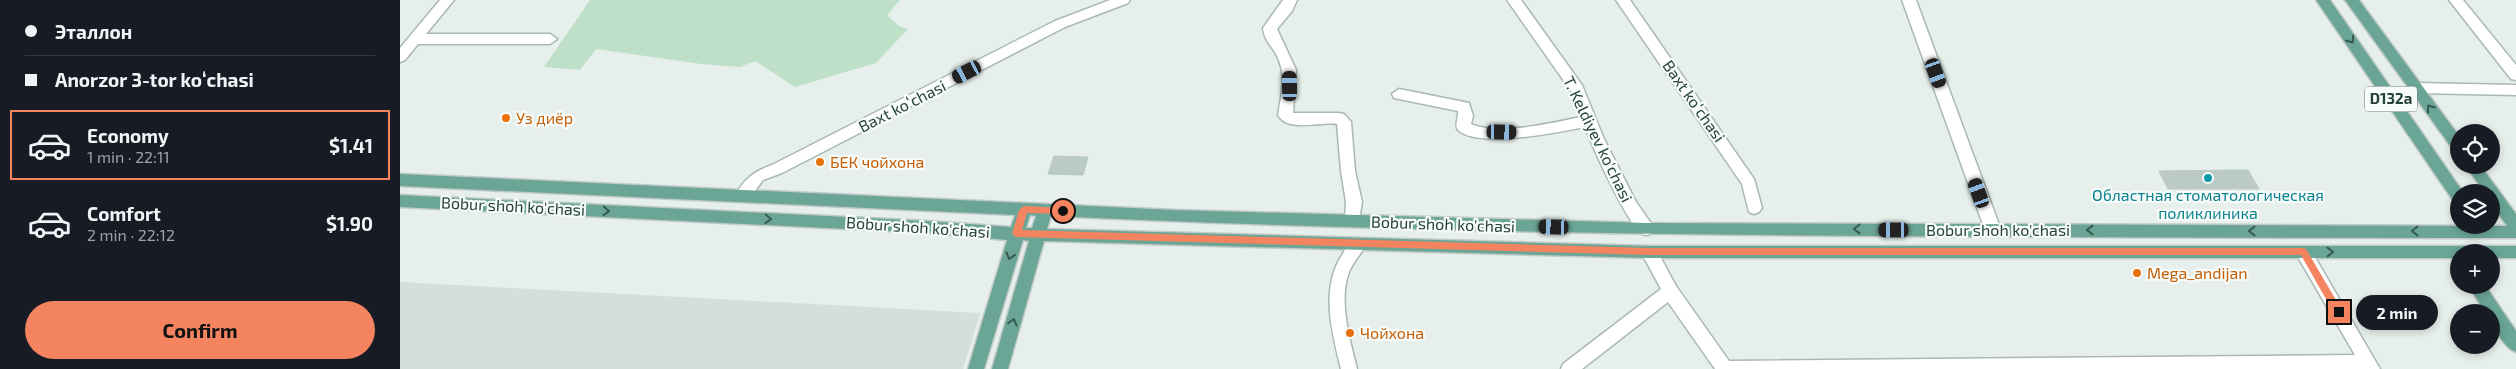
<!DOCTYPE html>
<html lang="en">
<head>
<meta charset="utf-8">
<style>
  :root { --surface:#171b24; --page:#20242c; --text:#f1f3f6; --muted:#9ea1a6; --line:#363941; --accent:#f4845f }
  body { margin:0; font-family:"Exo 2",sans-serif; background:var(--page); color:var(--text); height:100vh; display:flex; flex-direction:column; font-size:19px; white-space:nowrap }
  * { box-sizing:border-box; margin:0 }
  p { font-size:16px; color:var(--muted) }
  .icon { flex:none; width:28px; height:28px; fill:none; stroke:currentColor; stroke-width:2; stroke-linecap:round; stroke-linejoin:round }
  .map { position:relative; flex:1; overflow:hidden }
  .details { display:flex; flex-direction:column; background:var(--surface); width:400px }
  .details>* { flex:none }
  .hud { display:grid; align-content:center; height:110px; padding:0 25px; background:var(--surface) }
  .tools { position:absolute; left:2050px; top:124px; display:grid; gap:10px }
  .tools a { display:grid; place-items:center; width:50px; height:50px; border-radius:50%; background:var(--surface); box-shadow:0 2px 8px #0003; font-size:25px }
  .end { position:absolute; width:22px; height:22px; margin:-11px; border:6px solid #f4845f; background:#111; box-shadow:0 0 0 2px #111 }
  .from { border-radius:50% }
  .bubble { position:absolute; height:35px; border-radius:18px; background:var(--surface); box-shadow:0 2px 8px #0003; font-size:16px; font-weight:700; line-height:35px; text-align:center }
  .car { position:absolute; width:15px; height:30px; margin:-15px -8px; border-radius:6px; box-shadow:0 0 4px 1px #0007; background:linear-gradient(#222 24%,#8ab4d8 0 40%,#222 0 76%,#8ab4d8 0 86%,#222 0) }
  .hud b { display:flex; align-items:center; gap:18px; height:48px; font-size:19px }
  .hud b+b { border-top:1px solid var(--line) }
  .hud i { width:12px; height:12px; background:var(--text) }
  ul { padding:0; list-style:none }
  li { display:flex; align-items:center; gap:15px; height:70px; margin:0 10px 8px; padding:0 15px; border:2px solid transparent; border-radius:0px }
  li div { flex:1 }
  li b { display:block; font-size:19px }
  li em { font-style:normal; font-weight:700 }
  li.selected { border-color:var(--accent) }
  li>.icon { width:45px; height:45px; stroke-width:1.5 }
  .cta { display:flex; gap:10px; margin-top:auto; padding:10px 25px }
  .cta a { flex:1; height:58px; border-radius:30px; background:var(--accent); color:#111; font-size:20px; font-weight:700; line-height:58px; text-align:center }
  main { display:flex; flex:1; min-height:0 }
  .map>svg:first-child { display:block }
  .built { fill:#d4dfda }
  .green { fill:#bfe0c8 }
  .building { fill:#bbcac4; stroke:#b8c9c2 }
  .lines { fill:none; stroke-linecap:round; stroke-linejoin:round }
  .minor-casing { stroke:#a8b8b2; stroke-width:3 }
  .major-casing { stroke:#c2cac8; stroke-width:3 }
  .minor { fill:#fff; fill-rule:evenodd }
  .major { fill:#6aa596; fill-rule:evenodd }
  .oneway { stroke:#365b51 }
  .route { fill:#f4845f }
  .food-dot { fill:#e8710a; stroke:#f7fbf9; stroke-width:2 }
  .culture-dot { fill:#0f9aa8; stroke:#f7fbf9; stroke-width:2 }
  .labels { text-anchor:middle; stroke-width:4.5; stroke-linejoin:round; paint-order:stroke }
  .shield { fill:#f7fbf9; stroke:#637a73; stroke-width:1 }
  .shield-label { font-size:15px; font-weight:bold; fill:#24423a }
  .street-label { font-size:16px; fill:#24423a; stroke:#f7fbf9 }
  .food-label { font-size:16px; fill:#c56008; stroke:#f7fbf9; text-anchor:start }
  .culture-label { font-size:16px; fill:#0d838f; stroke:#f7fbf9 }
</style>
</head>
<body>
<main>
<section class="details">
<div class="hud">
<b><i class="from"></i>Эталлон</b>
<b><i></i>Anorzor 3-tor koʻchasi</b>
</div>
<ul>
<li class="selected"><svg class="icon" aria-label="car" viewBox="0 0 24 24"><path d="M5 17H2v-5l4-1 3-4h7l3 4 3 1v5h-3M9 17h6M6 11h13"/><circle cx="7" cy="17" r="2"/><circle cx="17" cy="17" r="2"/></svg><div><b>Economy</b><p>1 min · 22:11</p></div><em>$1.41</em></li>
<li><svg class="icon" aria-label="car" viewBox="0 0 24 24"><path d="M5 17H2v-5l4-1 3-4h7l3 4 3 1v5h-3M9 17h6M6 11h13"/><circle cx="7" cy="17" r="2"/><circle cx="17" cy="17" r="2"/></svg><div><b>Comfort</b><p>2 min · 22:12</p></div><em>$1.90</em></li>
</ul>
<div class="cta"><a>Confirm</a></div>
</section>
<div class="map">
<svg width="2116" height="369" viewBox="0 0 2116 369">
  <rect width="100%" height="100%" fill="#e6efeb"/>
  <path class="built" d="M0 282 580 313 563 369H0Z"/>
  <path class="green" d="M190 0H500L487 15 499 26 508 29 476 63 395 87 355 61 340 67 301 64 196 49 180 70 144 67Z"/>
  <g class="building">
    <path d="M654 156 688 157 683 175 648 174Z"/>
    <path d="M1834 170H1848L1859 189H1768L1759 171Z"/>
  </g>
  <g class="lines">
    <defs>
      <g id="minor">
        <path d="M40 0H54L26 34H150L157 39 150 44H18L5 60 0 62V48Z"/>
        <path d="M710 0H730L728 3 665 27 382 173 363 180 348 200H338L335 196C345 178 353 172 372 165L655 21Z"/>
        <path d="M883 0H897L892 11 877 29 896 70 893 113H939L944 114 951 122 955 171 962 202 958 225 953 227 948 225 945 221 946 202 941 171 937 124C921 121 888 133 878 115 881 96 887 75 877 56 872 46 864 40 863 28Z"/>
        <path d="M1107 0H1121L1182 85 1204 139 1236 202 1255 229 1252 233C1249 235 1245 236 1241 233 1226 221 1193 148 1185 127 1159 132 1078 149 1058 130 1054 126 1059 116 1058 111L994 98 992 94 999 89 1069 103 1073 116 1071 124C1098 136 1152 123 1181 117L1171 91Z"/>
        <path d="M1216 0H1230L1354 179 1362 208 1359 212 1354 214 1349 212 1342 184Z"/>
        <path d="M1502 0H1516L1601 230 1598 234 1593 236 1588 234 1585 230Z"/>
        <path d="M2049 0H2063L2116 65V80L2111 79Z"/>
        <path d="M2016 83 2116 85V95L2016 93 2009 88Z"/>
        <path d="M958 239 964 241 966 245C961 254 953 262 949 272 938 301 950 340 957 369H941C932 332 920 289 942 255 946 248 950 241 958 239Z"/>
        <path d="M1249 246 1255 247 1276 286 1329 361 1955 355 1895 252 1897 247 1903 246 1909 247 1980 369H1315L1268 302 1182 369H1161L1163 364 1261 289 1241 252 1243 247Z"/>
      </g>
      <g id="major">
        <path d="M1916 0H1930L2063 192H2059V204L2054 202Z"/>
        <path d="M1945 0H1959L2059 136V152L2054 151Z"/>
        <path d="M2065 165H2080L2116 214V238C1628 237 1139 239 651 216L647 229 1249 246H2116V258H2091V252H2059V258H1249L644 241 608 369H592L629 241 623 240 584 369H568L607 240 527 233 0 207V195L527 221 611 227 615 215 0 186V174L775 210 1247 223 2107 226 2091 203V192H2084ZM630 215 636 216 632 228H626Z"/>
        <path d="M2068 285H2085L2116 331V352C2104 348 2091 325 2091 312H2085Z"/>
      </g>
    </defs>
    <use href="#minor" class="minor-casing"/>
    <use href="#major" class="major-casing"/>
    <use href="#minor" class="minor"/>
    <use href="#major" class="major"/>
  </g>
  <defs><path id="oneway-chevron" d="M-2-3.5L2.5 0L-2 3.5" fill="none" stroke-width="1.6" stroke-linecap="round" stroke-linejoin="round" transform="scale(1.25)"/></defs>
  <g class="oneway">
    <use href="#oneway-chevron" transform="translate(1951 40) rotate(55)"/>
    <use href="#oneway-chevron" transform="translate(2030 108) rotate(-126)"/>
    <use href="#oneway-chevron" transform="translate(206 211) rotate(3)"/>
    <use href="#oneway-chevron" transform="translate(368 219) rotate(3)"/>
    <use href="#oneway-chevron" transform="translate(1457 229) rotate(-180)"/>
    <use href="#oneway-chevron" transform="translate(1690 230) rotate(-180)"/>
    <use href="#oneway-chevron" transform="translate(1852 231) rotate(-180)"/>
    <use href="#oneway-chevron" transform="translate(2015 231) rotate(-180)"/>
    <use href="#oneway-chevron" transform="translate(1930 252)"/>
    <use href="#oneway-chevron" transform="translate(610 256) rotate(107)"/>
    <use href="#oneway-chevron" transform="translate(613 322) rotate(-74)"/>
  </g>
  <path class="route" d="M624 206 663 208 668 211 663 214 627 213 622 230 1249 248H1903L1906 249 1943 312 1942 315H1935L1901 255H1249L616 237 612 234 619 210Z"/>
  <g class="food-dot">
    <circle cx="106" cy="118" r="5"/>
    <circle cx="420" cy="162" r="5"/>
    <circle cx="1737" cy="273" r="5"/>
    <circle cx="950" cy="333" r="5"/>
  </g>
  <circle class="culture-dot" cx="1808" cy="178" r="5"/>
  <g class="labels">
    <rect class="shield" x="1965" y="86.5" width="52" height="25" rx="4"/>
    <g class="shield-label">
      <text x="1991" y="104">D132a</text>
    </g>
    <g class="street-label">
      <text transform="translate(1294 101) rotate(55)" y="6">Baxt koʻchasi</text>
      <text transform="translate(502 106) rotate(-27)" y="6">Baxt koʻchasi</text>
      <text transform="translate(1198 139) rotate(64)" y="6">T. Keldiyev ko'chasi</text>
      <text transform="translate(113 206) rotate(3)" y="6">Bobur shoh ko'chasi</text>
      <text transform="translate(1043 224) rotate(2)" y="6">Bobur shoh ko'chasi</text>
      <text transform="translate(518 227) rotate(4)" y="6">Bobur shoh ko'chasi</text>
      <text x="1598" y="236">Bobur shoh ko'chasi</text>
    </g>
    <g class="food-label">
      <text x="116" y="124">Уз диёр</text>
      <text x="430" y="168">БЕК чойхона</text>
      <text x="1747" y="279">Mega_andijan</text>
      <text x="960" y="339">Чойхона</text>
    </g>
    <g class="culture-label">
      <text x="1808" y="201">Областная стоматологическая<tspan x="1808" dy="18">поликлиника</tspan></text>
    </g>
  </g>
</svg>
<div class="tools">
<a><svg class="icon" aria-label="locate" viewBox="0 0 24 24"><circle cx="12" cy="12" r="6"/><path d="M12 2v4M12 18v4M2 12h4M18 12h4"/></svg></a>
<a><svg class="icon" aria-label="layers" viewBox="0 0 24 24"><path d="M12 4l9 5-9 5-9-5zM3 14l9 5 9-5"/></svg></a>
<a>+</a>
<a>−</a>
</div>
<i class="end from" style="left:663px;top:211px"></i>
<i class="end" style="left:1939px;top:312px"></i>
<div class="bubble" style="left:1956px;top:295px;width:82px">2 min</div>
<i class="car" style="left:567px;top:72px;rotate:243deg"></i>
<i class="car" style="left:1536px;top:73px;rotate:160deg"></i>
<i class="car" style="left:890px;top:86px;rotate:359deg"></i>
<i class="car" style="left:1102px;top:132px;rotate:91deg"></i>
<i class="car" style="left:1579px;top:193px;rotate:340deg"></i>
<i class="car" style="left:1154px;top:227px;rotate:272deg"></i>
<i class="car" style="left:1494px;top:230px;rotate:270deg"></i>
</div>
</main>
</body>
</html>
